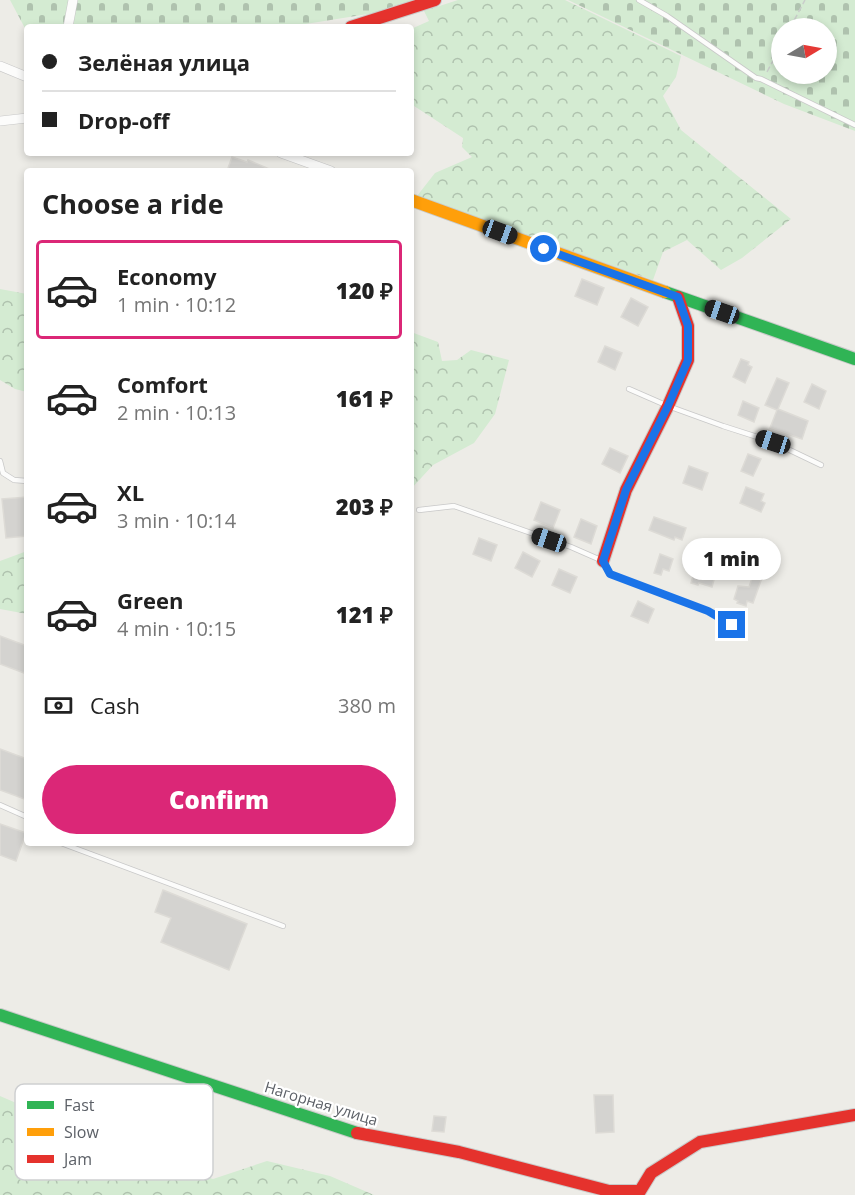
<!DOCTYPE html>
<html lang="en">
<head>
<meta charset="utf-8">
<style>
  :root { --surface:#fff; --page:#f2f2f2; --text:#222; --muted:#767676; --line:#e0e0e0; --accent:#db2777 }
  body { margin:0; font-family:"Open Sans",sans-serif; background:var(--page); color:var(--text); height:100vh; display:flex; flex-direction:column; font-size:22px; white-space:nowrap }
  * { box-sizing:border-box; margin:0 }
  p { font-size:20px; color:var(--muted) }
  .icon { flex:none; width:33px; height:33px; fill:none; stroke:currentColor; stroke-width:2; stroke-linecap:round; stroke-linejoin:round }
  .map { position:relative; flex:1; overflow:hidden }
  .side { position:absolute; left:24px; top:168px; width:390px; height:678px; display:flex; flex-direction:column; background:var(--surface); border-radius:6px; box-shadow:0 3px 9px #0003 }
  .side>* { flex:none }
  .hud { position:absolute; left:24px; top:24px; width:390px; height:132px; border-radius:6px; box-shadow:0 3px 9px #0003; display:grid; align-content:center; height:132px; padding:0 18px; background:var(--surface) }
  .needle { width:39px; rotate:80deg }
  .controls { position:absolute; left:771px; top:18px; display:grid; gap:12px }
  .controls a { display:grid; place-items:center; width:66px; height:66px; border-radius:50%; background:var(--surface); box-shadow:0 3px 9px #0003; font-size:30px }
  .end { position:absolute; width:27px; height:27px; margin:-14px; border:8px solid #1a73e8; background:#fff; box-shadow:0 0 0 3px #fff }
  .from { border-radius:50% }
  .bubble { position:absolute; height:42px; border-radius:21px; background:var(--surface); box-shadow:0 3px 9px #0003; font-size:20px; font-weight:800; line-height:42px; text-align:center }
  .car { position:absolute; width:18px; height:36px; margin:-18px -9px; border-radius:8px; box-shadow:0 0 4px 2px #0007; background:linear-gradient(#222 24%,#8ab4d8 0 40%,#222 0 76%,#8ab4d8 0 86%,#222 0) }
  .hud b { display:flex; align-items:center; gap:21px; height:57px; font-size:22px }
  .hud b+b { border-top:2px solid var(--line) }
  .hud i { width:15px; height:15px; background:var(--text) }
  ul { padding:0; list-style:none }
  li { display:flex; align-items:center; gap:18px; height:99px; margin:0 12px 9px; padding:0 6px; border:3px solid transparent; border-radius:6px }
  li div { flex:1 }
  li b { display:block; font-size:22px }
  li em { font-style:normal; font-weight:800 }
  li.selected { border-color:var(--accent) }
  li>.icon { width:54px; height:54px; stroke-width:1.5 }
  h2 { padding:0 18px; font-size:27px; line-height:72px }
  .pay { display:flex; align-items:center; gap:15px; height:66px; padding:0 18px; font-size:22px }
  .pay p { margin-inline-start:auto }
  .cta { display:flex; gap:12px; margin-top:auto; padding:12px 18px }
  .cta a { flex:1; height:69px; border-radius:36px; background:var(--accent); color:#fff; font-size:24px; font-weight:800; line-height:69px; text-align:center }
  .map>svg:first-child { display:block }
  .forest { fill:url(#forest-crowns) }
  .cemetery { fill:url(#cemetery-stones); fill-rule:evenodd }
  .building { fill:#d4d3d0; stroke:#dddbd6; stroke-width:1.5 }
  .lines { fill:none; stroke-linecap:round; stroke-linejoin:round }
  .lane-casing { stroke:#c8c8c8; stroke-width:6 }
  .street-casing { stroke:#c8c8c8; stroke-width:10 }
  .fast-casing { stroke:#c9cac9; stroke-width:14 }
  .slow-casing { stroke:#c9cac9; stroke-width:14 }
  .jam-casing { stroke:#c9cac9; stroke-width:14 }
  .path { stroke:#c9cdca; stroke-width:1.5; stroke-dasharray:6 3; stroke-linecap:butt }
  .lane { stroke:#fcfcfb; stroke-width:4.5 }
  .street { stroke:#fcfcfb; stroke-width:9 }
  .fast { stroke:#30b455; stroke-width:12 }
  .slow { stroke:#ff9f0a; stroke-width:12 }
  .jam { stroke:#e5322d; stroke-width:12 }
  .route { stroke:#1a73e8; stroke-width:8 }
  .labels { text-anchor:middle; stroke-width:4.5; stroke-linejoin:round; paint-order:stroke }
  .street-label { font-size:15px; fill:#5c6067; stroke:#fff }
  .key { fill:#fff; stroke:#cecfd1; stroke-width:1.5 }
  .key-label { font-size:16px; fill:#5c6067 }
</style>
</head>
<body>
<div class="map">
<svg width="855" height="1195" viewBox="0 0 855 1195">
  <defs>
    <pattern id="forest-crowns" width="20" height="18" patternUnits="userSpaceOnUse" patternTransform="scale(1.5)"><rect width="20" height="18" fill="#d4ebd2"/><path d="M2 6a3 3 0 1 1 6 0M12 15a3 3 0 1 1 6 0" fill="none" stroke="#afc2ae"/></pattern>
    <pattern id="cemetery-stones" width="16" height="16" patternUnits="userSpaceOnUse" patternTransform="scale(1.5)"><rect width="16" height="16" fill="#d4ebd2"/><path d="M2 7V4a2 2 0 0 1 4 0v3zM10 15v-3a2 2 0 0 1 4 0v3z" fill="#afc2ae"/></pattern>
  </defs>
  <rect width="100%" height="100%" fill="#edece7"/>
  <g class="forest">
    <path d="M458 0H565L681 56 676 77 663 96 681 130 791 219 742 258 721 270 687 240 663 252 653 280 417 196 435 173 472 157 462 147 463 138 411 104V29L429 21 424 11Z"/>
    <path d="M0 289 27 294V392L15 389 0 380Z"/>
    <path d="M411 332 438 342 442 361 457 360 471 350 509 360 495 414 474 443 433 465 411 489Z"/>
    <path d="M27 551V614L0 609V561Z"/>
    <path d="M0 1096 130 1152 213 1179 267 1161 330 1176 374 1195H0Z"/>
  </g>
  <g class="cemetery">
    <path d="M10 0H428L393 10 287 27H27V32Z"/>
    <path d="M568 0H855V131L784 104ZM782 28H826V74H782Z"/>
  </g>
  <g class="building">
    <path d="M232 157 247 162 248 160 274 171H227Z"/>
    <path d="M582 279 604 288 597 305 575 296Z"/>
    <path d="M631 298 648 307 638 326 621 317Z"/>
    <path d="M605 346 622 353 615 370 598 362Z"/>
    <path d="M741 359 749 362 748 365 752 367 745 383 733 377Z"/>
    <path d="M777 378 789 383 778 409 808 421 802 439 770 428 777 410 765 405Z"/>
    <path d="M812 384 826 391 819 409 804 402Z"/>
    <path d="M743 401 759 408 754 422 738 415Z"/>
    <path d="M610 448 628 456 620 473 602 464Z"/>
    <path d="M748 454 761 459 753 476 741 471Z"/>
    <path d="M689 466 708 473 702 490 683 483Z"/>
    <path d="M746 487 764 494 761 501 765 503 761 512 740 503Z"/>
    <path d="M27 497V536L6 538 2 499Z"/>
    <path d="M541 502 560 510 553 528 534 520Z"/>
    <path d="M654 517 686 528 682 540 675 537 674 540 649 530Z"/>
    <path d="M581 519 597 526 591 544 574 537Z"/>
    <path d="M479 538 497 545 491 561 473 554Z"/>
    <path d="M523 552 540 561 532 577 515 568Z"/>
    <path d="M660 554 673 559 669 571 663 569 661 575 654 573Z"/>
    <path d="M559 569 577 577 570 593 552 585Z"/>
    <path d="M695 569 715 576 712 587 699 583 698 585 691 583Z"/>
    <path d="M754 572 763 575 753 603 747 601 746 606 737 603 738 601 734 599 738 586 749 587Z"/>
    <path d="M638 601 654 609 648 623 631 616Z"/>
    <path d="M0 636 27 646V665L24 673 0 664Z"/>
    <path d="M0 749 27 759V800L0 790Z"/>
    <path d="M0 824 26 833 16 861 0 855Z"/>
    <path d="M163 890 247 924 229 970 161 942 171 918 155 912Z"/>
    <path d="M594 1095H613L614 1132 596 1133Z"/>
    <path d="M434 1116 446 1117 444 1132 432 1131Z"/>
  </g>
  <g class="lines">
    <defs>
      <g id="lane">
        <path d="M639 0 667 16 756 78 761 79 855 125"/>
        <path d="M629 389 668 406 723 426 773 442 821 465"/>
        <path d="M0 461 3 473 14 480 27 481"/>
        <path d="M419 510 454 506 571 547 603 561 610 574 708 611 732 625"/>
        <path d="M0 805 27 817"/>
        <path d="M61 843 283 926"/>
      </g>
      <g id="street">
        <path d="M68 27 73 0"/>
        <path d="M0 66 27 77"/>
        <path d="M0 121 27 118"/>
        <path d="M281 153 331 171"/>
      </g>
      <g id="fast">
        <path d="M665 292 855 359"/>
        <path d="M0 1015 357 1133"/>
      </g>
      <path id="slow" d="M411 200 665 292"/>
      <g id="jam">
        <path d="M351 27 435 0"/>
        <path d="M603 561 626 490 668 406 688 360V326L678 297"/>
        <path d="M357 1133 459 1152 609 1191H640L651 1173 700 1142 855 1115"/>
      </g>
    </defs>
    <use href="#lane" class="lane-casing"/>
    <use href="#street" class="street-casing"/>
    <use href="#fast" class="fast-casing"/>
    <use href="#slow" class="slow-casing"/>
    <use href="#jam" class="jam-casing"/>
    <g class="path">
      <path d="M790 28 805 0"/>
      <path d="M767 72 782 44"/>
    </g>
    <use href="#lane" class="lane"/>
    <use href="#street" class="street"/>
    <use href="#fast" class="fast"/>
    <use href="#slow" class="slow"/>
    <use href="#jam" class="jam"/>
  </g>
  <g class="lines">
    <path class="route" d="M544 249 678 297 688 326V360L668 406 626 490 603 561 610 574 708 611 732 625"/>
  </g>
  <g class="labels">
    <g class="street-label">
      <text transform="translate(321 1104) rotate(17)" y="5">Нагорная улица</text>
    </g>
  </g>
  <rect x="15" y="1084" width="198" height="96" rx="9" class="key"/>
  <rect x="27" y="1101" width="27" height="8" fill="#30b455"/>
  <rect x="27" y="1128" width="27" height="8" fill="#ff9f0a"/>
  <rect x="27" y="1155" width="27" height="8" fill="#e5322d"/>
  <g class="key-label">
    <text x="64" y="1111">Fast</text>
    <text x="64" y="1138">Slow</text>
    <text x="64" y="1165">Jam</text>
  </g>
</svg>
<div class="controls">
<a><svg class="needle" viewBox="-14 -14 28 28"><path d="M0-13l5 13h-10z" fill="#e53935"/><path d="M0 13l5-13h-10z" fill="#767676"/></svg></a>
</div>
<i class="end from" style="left:544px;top:249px"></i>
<i class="end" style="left:732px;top:625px"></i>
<div class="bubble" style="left:682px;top:538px;width:99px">1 min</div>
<i class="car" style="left:500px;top:232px;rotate:110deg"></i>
<i class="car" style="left:722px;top:312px;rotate:289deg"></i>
<i class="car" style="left:773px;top:442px;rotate:288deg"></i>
<i class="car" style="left:549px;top:540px;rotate:289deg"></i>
<div class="hud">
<b><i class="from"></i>Зелёная улица</b>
<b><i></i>Drop-off</b>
</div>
<section class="side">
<h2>Choose a ride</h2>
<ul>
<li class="selected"><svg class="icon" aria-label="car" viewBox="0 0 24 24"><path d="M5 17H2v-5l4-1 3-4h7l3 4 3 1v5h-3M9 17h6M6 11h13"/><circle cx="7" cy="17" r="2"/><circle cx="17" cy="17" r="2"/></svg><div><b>Economy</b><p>1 min · 10:12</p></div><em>120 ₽</em></li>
<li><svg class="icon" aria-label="car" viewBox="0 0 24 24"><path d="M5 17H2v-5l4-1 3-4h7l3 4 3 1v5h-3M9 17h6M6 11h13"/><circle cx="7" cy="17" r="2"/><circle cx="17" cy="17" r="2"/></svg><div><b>Comfort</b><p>2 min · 10:13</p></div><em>161 ₽</em></li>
<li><svg class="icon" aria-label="car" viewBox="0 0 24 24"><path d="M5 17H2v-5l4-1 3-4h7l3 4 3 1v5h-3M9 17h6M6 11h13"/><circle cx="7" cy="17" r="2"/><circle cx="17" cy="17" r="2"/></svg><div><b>XL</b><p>3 min · 10:14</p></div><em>203 ₽</em></li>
<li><svg class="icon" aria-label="car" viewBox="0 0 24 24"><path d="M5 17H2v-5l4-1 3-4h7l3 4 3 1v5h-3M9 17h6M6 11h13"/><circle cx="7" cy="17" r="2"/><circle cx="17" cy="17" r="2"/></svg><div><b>Green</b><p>4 min · 10:15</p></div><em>121 ₽</em></li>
</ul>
<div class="pay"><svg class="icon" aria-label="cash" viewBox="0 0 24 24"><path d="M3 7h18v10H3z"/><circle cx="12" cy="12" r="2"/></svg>Cash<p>380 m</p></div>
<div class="cta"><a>Confirm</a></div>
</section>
</div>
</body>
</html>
